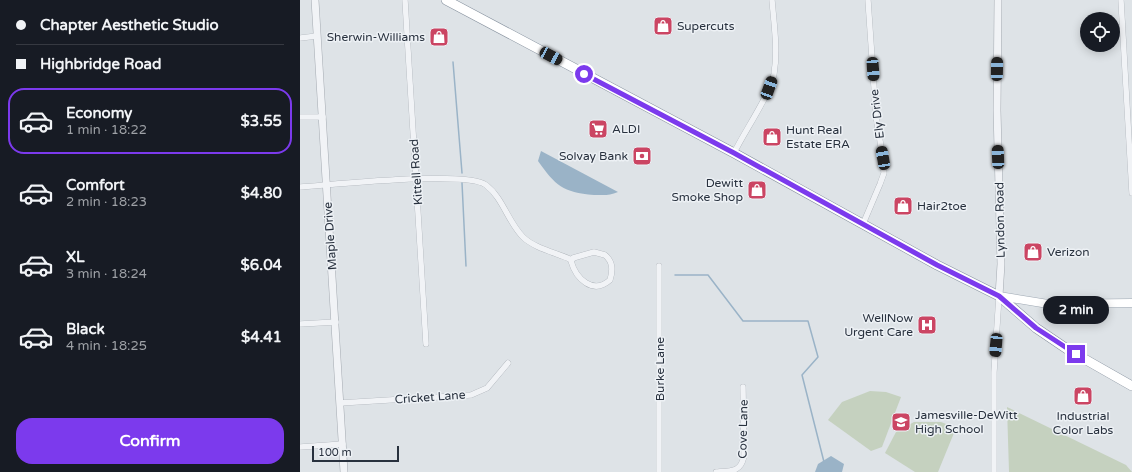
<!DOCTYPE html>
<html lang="en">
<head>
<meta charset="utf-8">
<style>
  :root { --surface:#171b24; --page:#20242c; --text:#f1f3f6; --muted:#9ea1a6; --line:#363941; --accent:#7c3aed }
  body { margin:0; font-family:"Varela Round",sans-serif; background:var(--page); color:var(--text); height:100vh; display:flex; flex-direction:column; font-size:15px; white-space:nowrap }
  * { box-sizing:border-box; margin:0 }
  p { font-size:13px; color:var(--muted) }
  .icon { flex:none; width:22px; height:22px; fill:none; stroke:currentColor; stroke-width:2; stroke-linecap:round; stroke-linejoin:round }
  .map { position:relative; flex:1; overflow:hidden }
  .panel { display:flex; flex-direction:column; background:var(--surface); width:300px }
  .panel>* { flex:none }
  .guide { display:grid; align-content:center; height:88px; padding:0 16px; background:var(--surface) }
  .controls { position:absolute; left:780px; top:12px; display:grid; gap:8px }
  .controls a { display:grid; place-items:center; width:40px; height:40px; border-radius:50%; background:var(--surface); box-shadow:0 2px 10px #0003; font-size:20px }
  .scale { position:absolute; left:12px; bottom:10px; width:87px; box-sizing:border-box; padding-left:4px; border:2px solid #28313e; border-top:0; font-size:11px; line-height:14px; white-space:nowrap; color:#28313e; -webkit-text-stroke:3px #edf1f5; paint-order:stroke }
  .end { position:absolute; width:18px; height:18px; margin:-9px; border:5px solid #7c3aed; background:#fff; box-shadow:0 0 0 2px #fff }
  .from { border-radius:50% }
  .bubble { position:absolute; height:28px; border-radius:14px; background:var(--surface); box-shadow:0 2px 10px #0003; font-size:13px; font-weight:700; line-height:28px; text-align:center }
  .car { position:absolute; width:12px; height:24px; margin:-12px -6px; border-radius:5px; box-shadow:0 0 3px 1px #0007; background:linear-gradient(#222 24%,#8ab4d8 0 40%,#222 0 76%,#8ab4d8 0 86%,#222 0) }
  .guide b { display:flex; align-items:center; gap:14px; height:38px; font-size:15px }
  .guide b+b { border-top:1px solid var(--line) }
  .guide i { width:10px; height:10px; background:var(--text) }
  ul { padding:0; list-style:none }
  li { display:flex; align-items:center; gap:12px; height:66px; margin:0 8px 6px; padding:0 8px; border:2px solid transparent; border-radius:16px }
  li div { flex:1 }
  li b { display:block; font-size:15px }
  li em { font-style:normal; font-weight:700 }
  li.current { border-color:var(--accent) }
  li>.icon { width:36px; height:36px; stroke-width:1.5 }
  .primary-button { display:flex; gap:8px; margin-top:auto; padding:8px 16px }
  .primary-button a { flex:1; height:46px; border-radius:16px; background:var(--accent); color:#fff; font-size:16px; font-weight:700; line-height:46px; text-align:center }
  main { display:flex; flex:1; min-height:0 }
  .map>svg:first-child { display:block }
  .green { fill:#c5d1bf }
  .water { fill:#9ab3c7 }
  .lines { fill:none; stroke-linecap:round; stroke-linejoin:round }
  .stream { stroke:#9ab3c7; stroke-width:1.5 }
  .minor-casing { stroke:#a4aab1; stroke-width:6 }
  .tertiary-casing { stroke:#a4aab1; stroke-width:8 }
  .primary-casing { stroke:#9ea8b3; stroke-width:9 }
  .trunk-casing { stroke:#86919e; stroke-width:10 }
  .minor { stroke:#f1f3f6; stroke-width:5.5 }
  .tertiary { stroke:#f1f3f6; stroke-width:7 }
  .primary { stroke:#fff; stroke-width:8 }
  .trunk { stroke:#fff; stroke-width:9 }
  .route { stroke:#7c3aed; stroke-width:5 }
  .labels { text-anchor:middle; stroke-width:3; stroke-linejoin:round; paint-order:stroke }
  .poi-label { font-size:12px; fill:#28313e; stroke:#edf1f5; text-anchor:start }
  .street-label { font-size:12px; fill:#28313e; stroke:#edf1f5 }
</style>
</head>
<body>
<main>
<section class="panel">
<div class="guide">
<b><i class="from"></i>Chapter Aesthetic Studio</b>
<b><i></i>Highbridge Road</b>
</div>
<ul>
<li class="current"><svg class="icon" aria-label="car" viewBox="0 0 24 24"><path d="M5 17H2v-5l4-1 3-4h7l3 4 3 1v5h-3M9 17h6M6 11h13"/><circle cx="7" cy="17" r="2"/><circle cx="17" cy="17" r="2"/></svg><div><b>Economy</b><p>1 min · 18:22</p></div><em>$3.55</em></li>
<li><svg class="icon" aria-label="car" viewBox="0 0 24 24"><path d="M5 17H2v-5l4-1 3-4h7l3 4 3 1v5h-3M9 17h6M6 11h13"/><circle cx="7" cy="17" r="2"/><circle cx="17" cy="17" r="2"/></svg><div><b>Comfort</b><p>2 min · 18:23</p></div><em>$4.80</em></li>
<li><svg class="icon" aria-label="car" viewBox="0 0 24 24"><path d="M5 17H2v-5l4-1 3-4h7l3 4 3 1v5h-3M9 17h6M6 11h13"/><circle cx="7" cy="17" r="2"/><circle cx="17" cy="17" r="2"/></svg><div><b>XL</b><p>3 min · 18:24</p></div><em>$6.04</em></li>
<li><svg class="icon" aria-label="car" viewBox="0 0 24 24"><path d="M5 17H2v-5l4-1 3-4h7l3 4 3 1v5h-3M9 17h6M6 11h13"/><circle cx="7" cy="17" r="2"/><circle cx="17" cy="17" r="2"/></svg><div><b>Black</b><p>4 min · 18:25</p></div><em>$4.41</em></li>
</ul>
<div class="primary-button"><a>Confirm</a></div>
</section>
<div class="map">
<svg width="832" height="472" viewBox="0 0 832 472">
  <rect width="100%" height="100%" fill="#dee3e7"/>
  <g class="green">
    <path d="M570 391 586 392 601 397 582 447 571 451 528 420 542 402Z"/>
    <path d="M707 407 826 465 832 472H709Z"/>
    <path d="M614 422H641L656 428 638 472H615L585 453 596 432Z"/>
  </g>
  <g class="water">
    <path d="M241 151 318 192C309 196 304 195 294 195 262 192 256 186 238 161Z"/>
    <path d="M531 456 544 464 542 472H515L518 464Z"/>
  </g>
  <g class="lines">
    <g class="stream">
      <path d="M153 62 162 173"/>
      <path d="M162 183 166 266"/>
      <path d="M375 275H408L443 321H508L518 357 502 375 524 462"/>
    </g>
    <defs>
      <g id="minor">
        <path d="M105 0 126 344"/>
        <path d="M821 0 832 193"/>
        <path d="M0 38 17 36"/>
        <path d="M0 117H23"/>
        <path d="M434 153C444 132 470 95 474 74 478 50 474 24 472 0"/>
        <path d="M0 187C31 185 167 170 186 185 203 198 208 222 223 237 234 248 257 253 272 260"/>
        <path d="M563 224 580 184 584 173 583 159 576 116 568 0"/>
        <path d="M294 252 305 255C313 262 313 270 310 280 293 295 276 279 271 261L273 258Z"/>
        <path d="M359 266V472"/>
        <path d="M0 324 36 322"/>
        <path d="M40 403 171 395 187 388 208 363"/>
        <path d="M0 447 43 444"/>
        <path d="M416 472C432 471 441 472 444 456L443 387"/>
        <path d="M694 472V372L699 296"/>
      </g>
      <g id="tertiary">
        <path d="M15 0 44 472"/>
        <path d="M698 0 697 110 701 264 699 296"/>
      </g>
      <path id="primary" d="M699 296 748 304 832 303"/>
      <path id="trunk" d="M146 0 434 153 637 265 699 296 736 328 767 349 832 386"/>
    </defs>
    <use href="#minor" class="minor-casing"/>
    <use href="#tertiary" class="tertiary-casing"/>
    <use href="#primary" class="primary-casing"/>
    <use href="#trunk" class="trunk-casing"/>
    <use href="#minor" class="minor"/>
    <use href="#tertiary" class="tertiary"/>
    <use href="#primary" class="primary"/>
    <use href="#trunk" class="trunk"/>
  </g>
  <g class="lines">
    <path class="route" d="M284 74 434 153 637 265 699 296 736 328 776 354"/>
  </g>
  <defs>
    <symbol id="shop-square" viewBox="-11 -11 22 22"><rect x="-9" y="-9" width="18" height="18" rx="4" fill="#cb4563" stroke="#edf1f5"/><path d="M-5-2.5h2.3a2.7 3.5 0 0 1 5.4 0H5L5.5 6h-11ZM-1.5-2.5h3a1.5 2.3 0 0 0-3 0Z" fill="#fff"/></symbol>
    <symbol id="supermarket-square" viewBox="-11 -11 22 22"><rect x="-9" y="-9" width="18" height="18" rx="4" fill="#cb4563" stroke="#edf1f5"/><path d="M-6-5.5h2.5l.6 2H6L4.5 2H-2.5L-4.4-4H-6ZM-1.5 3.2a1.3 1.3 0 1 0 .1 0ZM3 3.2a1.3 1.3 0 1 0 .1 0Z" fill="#fff"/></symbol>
    <symbol id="bank-square" viewBox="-11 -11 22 22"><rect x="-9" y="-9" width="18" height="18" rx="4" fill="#cb4563" stroke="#edf1f5"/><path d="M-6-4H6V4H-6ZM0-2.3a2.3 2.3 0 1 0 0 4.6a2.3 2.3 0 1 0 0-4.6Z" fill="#fff"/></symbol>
    <symbol id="hospital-square" viewBox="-11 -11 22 22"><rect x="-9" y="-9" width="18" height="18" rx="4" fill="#cb4563" stroke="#edf1f5"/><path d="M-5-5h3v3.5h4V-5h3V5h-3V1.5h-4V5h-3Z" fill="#fff"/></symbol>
    <symbol id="school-square" viewBox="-11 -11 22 22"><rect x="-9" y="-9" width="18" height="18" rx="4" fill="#cb4563" stroke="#edf1f5"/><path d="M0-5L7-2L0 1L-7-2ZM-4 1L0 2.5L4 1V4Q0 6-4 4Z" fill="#fff"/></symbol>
  </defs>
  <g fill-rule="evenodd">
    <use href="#shop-square" x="352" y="15" width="22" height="22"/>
    <use href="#shop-square" x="128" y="26" width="22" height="22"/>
    <use href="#supermarket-square" x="287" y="118" width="22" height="22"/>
    <use href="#shop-square" x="461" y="126" width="22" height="22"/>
    <use href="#bank-square" x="331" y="145" width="22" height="22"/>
    <use href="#shop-square" x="446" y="179" width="22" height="22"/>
    <use href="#shop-square" x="592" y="195" width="22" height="22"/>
    <use href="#shop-square" x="722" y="241" width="22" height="22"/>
    <use href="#hospital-square" x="616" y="314" width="22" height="22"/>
    <use href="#shop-square" x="772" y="385" width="22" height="22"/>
    <use href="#school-square" x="590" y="411" width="22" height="22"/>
  </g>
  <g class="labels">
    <g class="poi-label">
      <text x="377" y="30">Supercuts</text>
      <text x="125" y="41" text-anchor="end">Sherwin-Williams</text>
      <text x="312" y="133">ALDI</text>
      <text x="486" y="134">Hunt Real<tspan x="486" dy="14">Estate ERA</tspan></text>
      <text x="328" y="160" text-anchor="end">Solvay Bank</text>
      <text x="443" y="187" text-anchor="end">Dewitt<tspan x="443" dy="14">Smoke Shop</tspan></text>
      <text x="617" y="210">Hair2toe</text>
      <text x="747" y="256">Verizon</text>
      <text x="613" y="322" text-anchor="end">WellNow<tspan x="613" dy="14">Urgent Care</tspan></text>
      <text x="615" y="419">Jamesville-DeWitt<tspan x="615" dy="14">High School</tspan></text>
      <text x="783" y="420" text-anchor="middle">Industrial<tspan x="783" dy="14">Color Labs</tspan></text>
    </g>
    <g class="street-label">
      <text transform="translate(577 114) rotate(-97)" y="4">Ely Drive</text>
      <text transform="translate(116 172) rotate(-94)" y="4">Kittell Road</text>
      <text transform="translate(700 220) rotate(-91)" y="4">Lyndon Road</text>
      <text transform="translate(30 236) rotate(-94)" y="4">Maple Drive</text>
      <text transform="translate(360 369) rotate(-90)" y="4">Burke Lane</text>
      <text transform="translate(130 397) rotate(-4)" y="4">Cricket Lane</text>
      <text transform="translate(443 429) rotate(-89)" y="4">Cove Lane</text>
    </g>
  </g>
</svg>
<div class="controls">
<a><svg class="icon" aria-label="locate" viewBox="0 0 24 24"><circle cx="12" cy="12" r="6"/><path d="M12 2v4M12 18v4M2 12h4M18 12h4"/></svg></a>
</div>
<div class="scale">100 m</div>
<i class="end from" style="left:284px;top:74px"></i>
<i class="end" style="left:776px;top:354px"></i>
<div class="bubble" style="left:743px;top:296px;width:66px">2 min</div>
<i class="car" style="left:251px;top:56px;rotate:118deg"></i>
<i class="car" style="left:573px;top:69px;rotate:176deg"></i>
<i class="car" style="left:697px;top:69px;rotate:1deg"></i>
<i class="car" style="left:469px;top:88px;rotate:20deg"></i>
<i class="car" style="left:698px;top:157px;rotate:358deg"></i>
<i class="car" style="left:583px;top:158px;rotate:350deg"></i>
<i class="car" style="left:696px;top:345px;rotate:185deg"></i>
</div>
</main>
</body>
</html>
